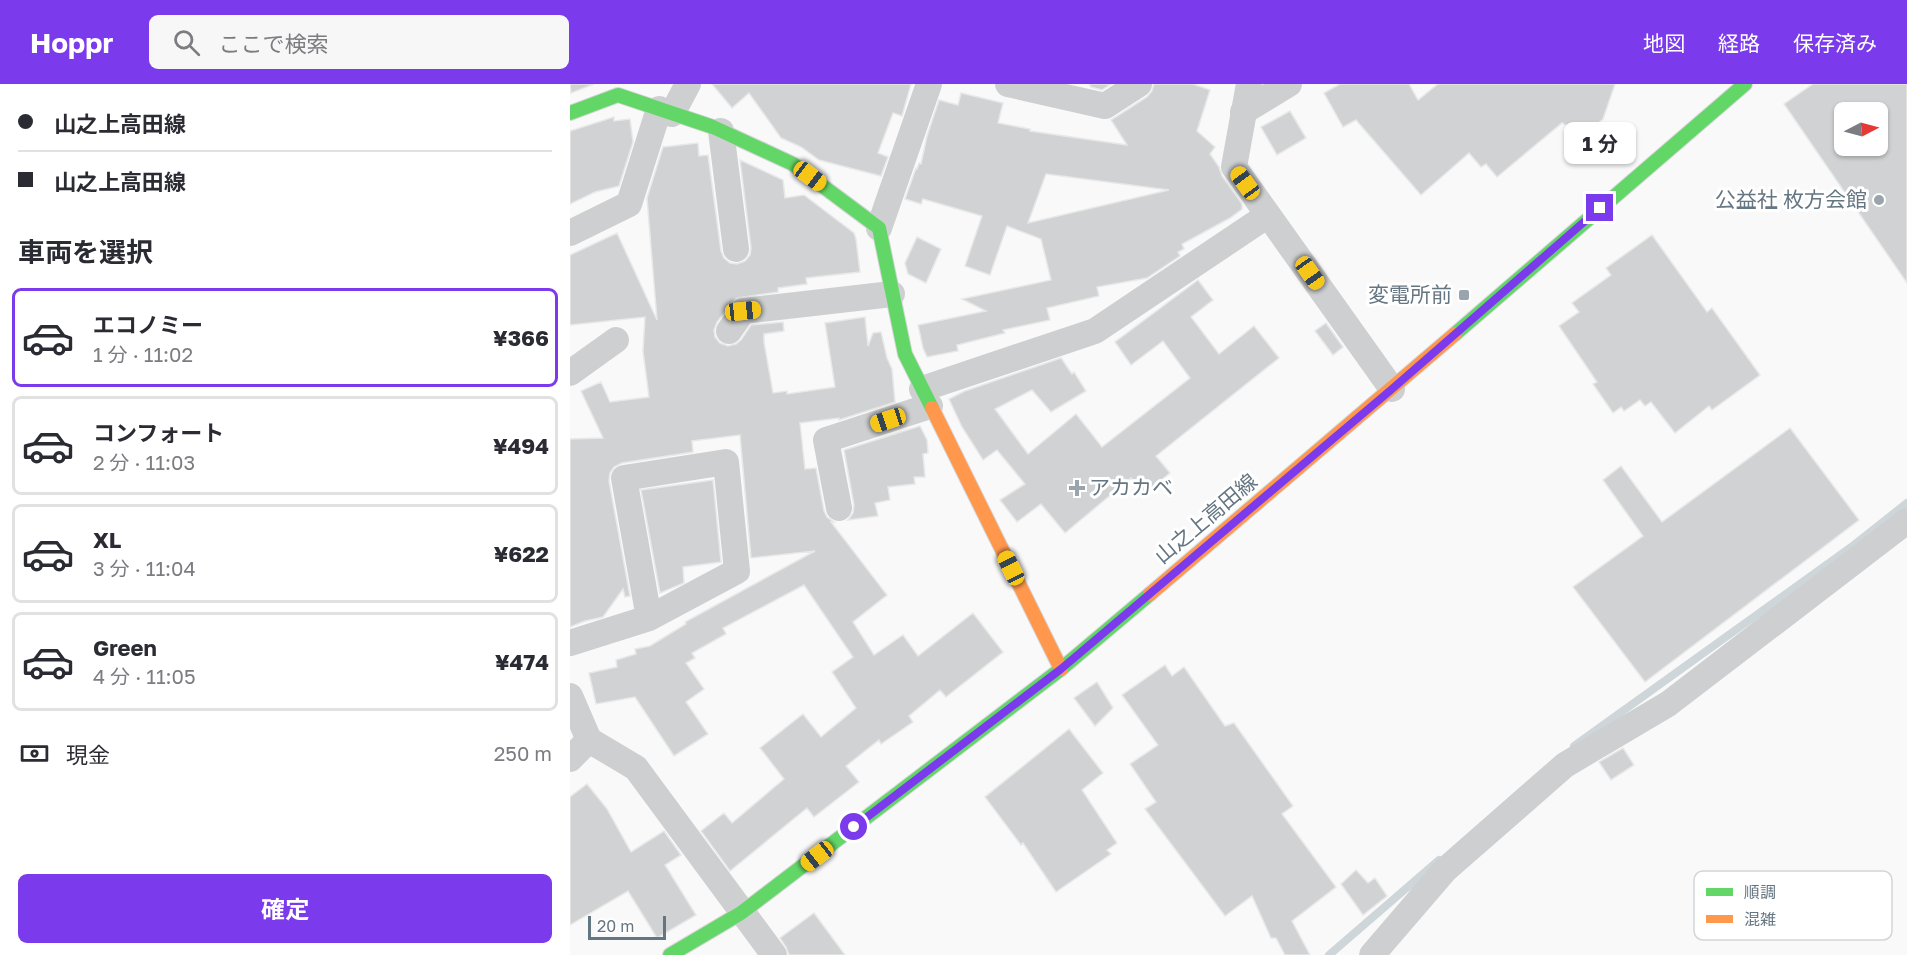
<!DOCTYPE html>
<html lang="ja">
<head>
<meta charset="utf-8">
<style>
  :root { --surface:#fff; --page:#f7f7f7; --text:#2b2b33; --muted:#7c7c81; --line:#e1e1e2; --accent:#7c3aed }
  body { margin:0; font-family:"Golos Text","Noto Sans JP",sans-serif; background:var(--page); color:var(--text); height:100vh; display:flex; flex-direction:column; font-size:22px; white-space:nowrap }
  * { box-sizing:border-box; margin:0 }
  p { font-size:20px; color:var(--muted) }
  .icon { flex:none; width:33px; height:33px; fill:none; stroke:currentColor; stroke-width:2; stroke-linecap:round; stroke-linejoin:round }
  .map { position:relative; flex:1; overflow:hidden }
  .side { display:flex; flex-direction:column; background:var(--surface); width:570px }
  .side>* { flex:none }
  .hud { display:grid; align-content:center; height:132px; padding:0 18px; background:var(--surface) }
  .needle { width:39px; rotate:84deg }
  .buttons { position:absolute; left:1264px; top:18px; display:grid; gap:12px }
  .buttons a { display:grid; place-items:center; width:54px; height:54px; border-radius:9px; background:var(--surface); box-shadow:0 2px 4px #0004; font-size:30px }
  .scale { position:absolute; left:18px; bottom:15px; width:78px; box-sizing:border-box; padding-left:6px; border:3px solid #657683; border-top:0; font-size:16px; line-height:21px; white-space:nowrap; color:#657683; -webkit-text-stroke:4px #fff; paint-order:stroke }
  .end { position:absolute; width:27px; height:27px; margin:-14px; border:8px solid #7c3aed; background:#fff; box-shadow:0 0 0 3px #fff }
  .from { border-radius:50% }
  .bubble { position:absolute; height:42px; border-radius:9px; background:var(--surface); box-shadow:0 2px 4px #0004; font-size:20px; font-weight:700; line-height:42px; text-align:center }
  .car { position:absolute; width:18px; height:36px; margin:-18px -9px; border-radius:8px; box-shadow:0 0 4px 2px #0007; background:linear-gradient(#f5c518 24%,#345 0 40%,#f5c518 0 76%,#345 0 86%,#f5c518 0) }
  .hud b { display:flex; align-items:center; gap:21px; height:57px; font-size:22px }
  .hud b+b { border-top:2px solid var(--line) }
  .hud i { width:15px; height:15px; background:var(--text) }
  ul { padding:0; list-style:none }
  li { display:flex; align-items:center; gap:18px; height:99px; margin:0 12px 9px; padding:0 6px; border:3px solid var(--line); border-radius:9px }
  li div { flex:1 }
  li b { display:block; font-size:22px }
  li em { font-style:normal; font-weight:700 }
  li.current { border-color:var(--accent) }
  li>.icon { width:54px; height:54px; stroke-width:1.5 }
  h2 { padding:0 18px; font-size:27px; line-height:72px }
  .pay { display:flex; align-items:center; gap:15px; height:66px; padding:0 18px; font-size:22px }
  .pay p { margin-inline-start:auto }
  .action { display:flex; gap:12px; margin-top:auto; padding:12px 18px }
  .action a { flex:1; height:69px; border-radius:9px; background:var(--accent); color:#fff; font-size:24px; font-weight:700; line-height:69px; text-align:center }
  header { display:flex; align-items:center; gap:36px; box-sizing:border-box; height:84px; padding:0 30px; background:var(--accent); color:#fff }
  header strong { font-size:28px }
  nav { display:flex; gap:33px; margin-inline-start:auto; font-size:21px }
  .search { width:420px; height:54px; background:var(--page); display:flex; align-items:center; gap:15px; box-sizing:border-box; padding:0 21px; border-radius:9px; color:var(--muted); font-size:22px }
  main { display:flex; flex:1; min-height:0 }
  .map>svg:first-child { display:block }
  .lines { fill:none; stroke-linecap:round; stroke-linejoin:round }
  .stream { stroke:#ced6d9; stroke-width:8 }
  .building { fill:#d0d2d3; stroke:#e8e8e8; stroke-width:1.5; fill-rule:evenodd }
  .fast-casing { stroke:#d5d6d7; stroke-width:16 }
  .slow-casing { stroke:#d5d6d7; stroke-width:16 }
  .street { stroke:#cecfd0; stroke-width:26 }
  .fast { stroke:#63d668; stroke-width:14 }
  .slow { stroke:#ff974d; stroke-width:14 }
  .route { stroke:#7c3aed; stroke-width:8 }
  .poi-dot { fill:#99a4ac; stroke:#fff; stroke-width:2 }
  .labels { text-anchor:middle; stroke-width:6; stroke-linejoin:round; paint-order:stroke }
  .poi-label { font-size:21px; fill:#657683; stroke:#fff; text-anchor:end }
  .street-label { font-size:21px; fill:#657683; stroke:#fff }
  .key { fill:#fff; stroke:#d1d6da; stroke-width:1.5 }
  .key-label { font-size:16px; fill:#657683 }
</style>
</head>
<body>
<header>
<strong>Hoppr</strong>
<div class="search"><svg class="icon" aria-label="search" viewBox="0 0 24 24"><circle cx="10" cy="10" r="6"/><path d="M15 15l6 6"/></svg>ここで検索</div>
<nav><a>地図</a><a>経路</a><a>保存済み</a></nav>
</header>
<main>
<section class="side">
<div class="hud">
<b><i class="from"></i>山之上高田線</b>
<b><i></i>山之上高田線</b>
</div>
<h2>車両を選択</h2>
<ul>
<li class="current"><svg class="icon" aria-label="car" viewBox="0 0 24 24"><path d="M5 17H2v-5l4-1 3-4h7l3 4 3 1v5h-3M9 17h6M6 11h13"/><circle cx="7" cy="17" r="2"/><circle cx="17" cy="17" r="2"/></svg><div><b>エコノミー</b><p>1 分 · 11:02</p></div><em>¥366</em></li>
<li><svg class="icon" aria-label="car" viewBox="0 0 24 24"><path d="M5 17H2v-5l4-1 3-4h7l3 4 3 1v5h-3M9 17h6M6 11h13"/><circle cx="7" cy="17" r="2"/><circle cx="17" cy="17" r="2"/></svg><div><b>コンフォート</b><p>2 分 · 11:03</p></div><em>¥494</em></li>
<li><svg class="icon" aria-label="car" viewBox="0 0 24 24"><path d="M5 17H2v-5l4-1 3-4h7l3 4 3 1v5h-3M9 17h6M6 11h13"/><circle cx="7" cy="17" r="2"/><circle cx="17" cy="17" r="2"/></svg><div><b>XL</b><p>3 分 · 11:04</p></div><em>¥622</em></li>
<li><svg class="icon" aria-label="car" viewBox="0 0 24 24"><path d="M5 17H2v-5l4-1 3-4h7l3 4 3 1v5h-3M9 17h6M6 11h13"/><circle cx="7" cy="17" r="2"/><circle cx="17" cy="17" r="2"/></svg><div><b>Green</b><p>4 分 · 11:05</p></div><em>¥474</em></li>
</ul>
<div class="pay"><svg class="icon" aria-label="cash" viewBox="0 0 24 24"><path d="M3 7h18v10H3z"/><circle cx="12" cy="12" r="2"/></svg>現金<p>250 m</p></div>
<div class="action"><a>確定</a></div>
</section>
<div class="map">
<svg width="1337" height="871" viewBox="0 0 1337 871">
  <rect width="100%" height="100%" fill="#f9f9f9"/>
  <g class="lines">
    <g class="stream">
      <path d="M1004 662 1284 461 1337 419"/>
      <path d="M759 871 869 776"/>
    </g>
  </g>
  <g class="building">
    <path d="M0 0H24L1 9Z"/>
    <path d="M142 0H341L332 32 323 29 308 69 318 73 311 92 249 76 231 63 211 54 179 9 162 24Z"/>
    <path d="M519 0H541L532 6 521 3Z"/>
    <path d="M584 0H623L640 6 627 47 645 63 640 70 649 83 652 92 672 120V125L660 134 612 160 614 165 608 168 610 172 577 194 527 203 529 212 477 224 480 236 433 246 435 249 387 261 388 267 357 273 353 264 348 241 416 227 392 215 481 196 471 155 437 142 420 191 395 182 412 132 353 115 351 120 335 115 346 84 347 85 349 79 351 80 357 52 369 16 388 21 391 9 433 19 428 39 460 45V47L557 61 541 36 577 13 582 7ZM476 90 599 106 458 139Z"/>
    <path d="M770 0H839L848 16 868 0H1045L1033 35 1021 45 1005 46 992 39 927 93 916 80 911 83 899 69 851 111 786 36 773 43 754 9Z"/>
    <path d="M1243 0H1337V199L1214 20ZM1275 28H1308V62H1275Z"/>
    <path d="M720 27 736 54 707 71 691 43Z"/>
    <path d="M44 33V37L60 35 63 58 49 102 25 108 0 120V47Z"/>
    <path d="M128 59 129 72 138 71 151 167 154 174 160 179 167 180 175 177 180 171 181 164 170 76 213 96 215 114 234 111 284 149 286 155 290 188 236 194 237 200 208 204V208L166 214 147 238 144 246 145 253 150 259 158 262 166 260 171 256 181 241 213 238 214 247 194 250V258L203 309 217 307V310L265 303 255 239 295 233 298 262 303 249 311 248 317 274 322 285 325 318 269 336V334L230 339 235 385 246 384 254 427 257 433 264 438H261L317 511 283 538 304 571 333 551 348 572 403 529 433 568 376 613 370 606 339 632 343 638 311 660 309 656 276 682 289 698 244 733 237 724 160 787 131 747 154 729 162 739 214 695 190 664 233 630 251 653 286 624 262 588 283 573 234 501 153 544 156 550 122 569 125 574 116 579 134 605 116 618 138 650 104 672 65 613 26 620 19 589 47 583 46 576 66 570 65 565 80 562 116 540 115 538 245 467 181 474 170 351 122 357 123 368 52 379 44 383 40 389 39 397 60 512 55 513 53 505 33 533 15 537 0 543V355L33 354 11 307 31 298 40 318 79 313 73 267 75 233 0 241V171L47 149 87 236 77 114 93 63Z"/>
    <path d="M1082 151 1137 228 1142 224 1190 291 1142 326 1139 322 1105 349 1081 318 1075 322 1070 316 1054 327 1051 323 1043 329 1023 300 1027 298 989 242 1009 228 1002 219 1041 191 1036 184Z"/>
    <path d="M347 153 371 165 356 199 338 190 335 179Z"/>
    <path d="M628 196 643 216 621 233 649 270 684 242 709 274 586 372 600 389 574 410 561 394 495 449 471 420 447 438 430 416 455 400 427 366 413 376 392 343 379 315 395 307 491 274 502 290 504 288 516 307 481 328 462 306 425 325 458 370 506 330 532 363 620 294 593 257 561 281 545 258Z"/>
    <path d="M756 239 773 263 763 271 745 247Z"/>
    <path d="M350 342 357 356 358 369 353 370 355 393H344L345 400 318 403 320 416 305 419 308 432 278 436 283 429 284 421 274 366Z"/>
    <path d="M1220 344 1289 436 1075 598 1003 503 1073 452 1033 396 1051 382 1092 438Z"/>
    <path d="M143 396 151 478 113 483 114 499 90 509 71 406Z"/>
    <path d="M595 581 602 592 614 583 655 642 664 639 723 722 712 730 766 803 722 837 740 871H715L706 854H701L682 812 655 832 575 725 586 718 560 680 588 661 552 611Z"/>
    <path d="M527 598 543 624 525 642 504 614Z"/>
    <path d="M499 645 533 689 512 706 547 759 537 766 541 770 486 808 453 759 451 761 415 713Z"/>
    <path d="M1053 664 1064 681 1041 696 1029 678Z"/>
    <path d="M17 700 37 725 61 768 94 747 111 771 95 781 126 831 87 854 58 807 0 841V713Z"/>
    <path d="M786 786 798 799 805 794 817 812 793 831 771 800Z"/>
    <path d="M244 829 275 871H219L216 863 210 854Z"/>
  </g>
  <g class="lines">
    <defs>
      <g id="fast">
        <path d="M0 29 48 11 143 43 223 80 309 144 335 270 362 324"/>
        <path d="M885 250 1175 0"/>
        <path d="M100 871 171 829 491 585 580 510"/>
      </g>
      <g id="slow">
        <path d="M362 324 491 585"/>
        <path d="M580 510 885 250"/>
      </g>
    </defs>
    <use href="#fast" class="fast-casing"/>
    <use href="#slow" class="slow-casing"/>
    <g class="street">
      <path d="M438 0 535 22 569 0"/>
      <path d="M679 0 664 83 822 305"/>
      <path d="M673 28 719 0"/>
      <path d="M102 30 118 0"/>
      <path d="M151 47 166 165"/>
      <path d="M309 144 359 0"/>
      <path d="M0 149 59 120 89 25"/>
      <path d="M159 247 173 227 322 210"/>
      <path d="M0 289 46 256"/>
      <path d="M352 305 525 247 698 131"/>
      <path d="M269 424 256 356 360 322"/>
      <path d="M0 559 79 534 167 487 156 378 54 394 79 534"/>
      <path d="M0 612 19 656 66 684 204 871"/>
      <path d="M0 675 19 656"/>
      <path d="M802 871 875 786 995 681 1098 620 1337 437"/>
    </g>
    <use href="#fast" class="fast"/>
    <use href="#slow" class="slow"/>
  </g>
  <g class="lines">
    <path class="route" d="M284 743 491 585 822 305 1030 124"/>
  </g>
  <g class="poi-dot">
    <circle cx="1309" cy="116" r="6"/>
    <rect x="888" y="205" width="12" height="12" rx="3"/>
    <path d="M504 395h6v6h6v6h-6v6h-6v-6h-6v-6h6z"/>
  </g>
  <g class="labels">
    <g class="poi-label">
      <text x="1297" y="123">公益社 枚方会館</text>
      <text x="882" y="218">変電所前</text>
      <text x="519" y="411" text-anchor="start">アカカベ</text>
    </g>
    <g class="street-label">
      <text transform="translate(636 435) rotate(-40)" y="7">山之上高田線</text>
    </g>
  </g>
  <rect x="1124" y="787" width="198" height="69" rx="9" class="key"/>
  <rect x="1136" y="804" width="27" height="8" fill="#63d668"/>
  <rect x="1136" y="831" width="27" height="8" fill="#ff974d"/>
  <g class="key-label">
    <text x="1174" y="814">順調</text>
    <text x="1174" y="841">混雑</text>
  </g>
</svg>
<div class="buttons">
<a><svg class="needle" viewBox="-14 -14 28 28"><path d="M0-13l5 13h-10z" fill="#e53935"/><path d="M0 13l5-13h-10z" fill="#7c7c81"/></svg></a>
</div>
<div class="scale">20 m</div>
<i class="end from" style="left:284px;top:743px"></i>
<i class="end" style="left:1030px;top:124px"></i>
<div class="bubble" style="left:994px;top:38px;width:72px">1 分</div>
<i class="car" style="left:240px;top:92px;rotate:127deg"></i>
<i class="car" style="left:675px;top:99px;rotate:324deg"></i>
<i class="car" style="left:740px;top:189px;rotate:145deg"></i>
<i class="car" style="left:173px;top:227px;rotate:84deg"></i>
<i class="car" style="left:318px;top:336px;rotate:252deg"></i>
<i class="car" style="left:441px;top:484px;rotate:334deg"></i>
<i class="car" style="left:247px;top:772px;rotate:232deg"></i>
</div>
</main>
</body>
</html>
